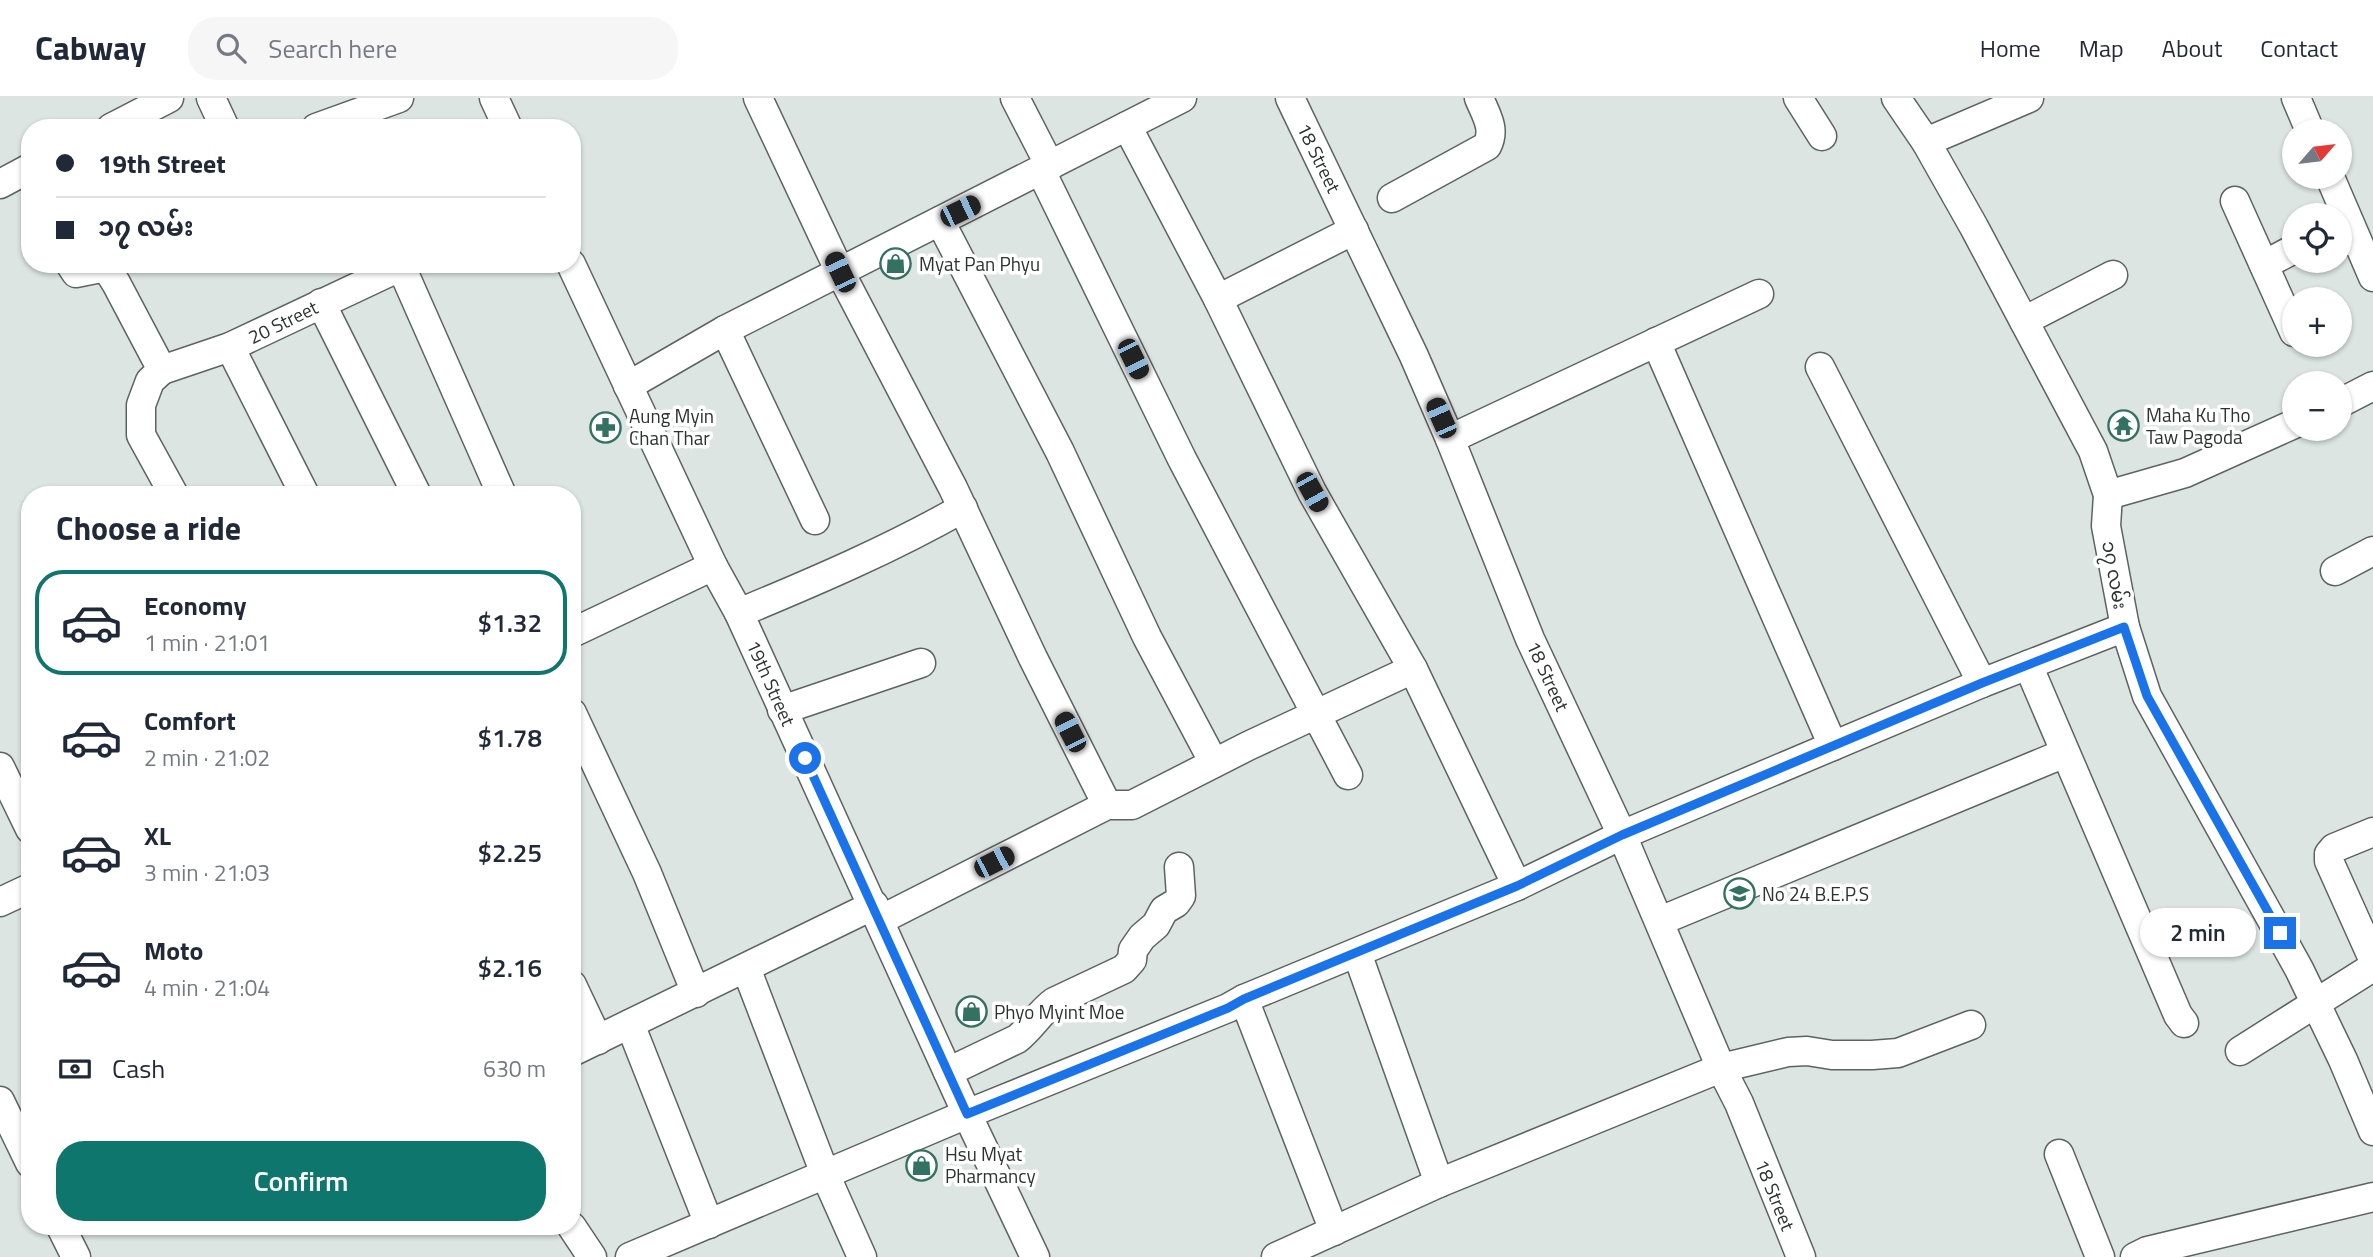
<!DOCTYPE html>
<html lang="en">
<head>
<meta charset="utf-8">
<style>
  :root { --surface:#fff; --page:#f6f6f7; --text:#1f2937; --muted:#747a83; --line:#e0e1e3; --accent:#0f766e }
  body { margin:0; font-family:"Titillium Web","Noto Sans Myanmar",sans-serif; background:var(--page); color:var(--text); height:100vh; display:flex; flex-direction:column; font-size:26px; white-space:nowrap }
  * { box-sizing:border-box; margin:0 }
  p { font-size:23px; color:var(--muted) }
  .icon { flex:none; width:38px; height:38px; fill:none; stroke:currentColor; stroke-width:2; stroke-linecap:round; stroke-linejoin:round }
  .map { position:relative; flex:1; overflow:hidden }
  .panel { position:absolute; left:21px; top:388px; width:560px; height:749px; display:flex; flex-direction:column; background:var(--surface); border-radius:28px; box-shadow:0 2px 5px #0004 }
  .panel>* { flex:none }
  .top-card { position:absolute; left:21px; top:21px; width:560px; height:154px; border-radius:28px; box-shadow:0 2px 5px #0004; display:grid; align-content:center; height:154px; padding:0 35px; background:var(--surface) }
  .needle { width:46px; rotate:62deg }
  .fabs { position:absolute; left:2282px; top:21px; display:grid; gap:14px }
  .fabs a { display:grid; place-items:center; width:70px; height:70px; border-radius:50%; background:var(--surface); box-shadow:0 2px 5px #0004; font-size:35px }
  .end { position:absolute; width:32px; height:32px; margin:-16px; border:9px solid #1a73e8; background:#fff; box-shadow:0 0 0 4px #fff }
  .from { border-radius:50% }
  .bubble { position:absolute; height:49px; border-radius:24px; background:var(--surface); box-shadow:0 2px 5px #0004; font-size:23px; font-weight:600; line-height:49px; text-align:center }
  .car { position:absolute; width:21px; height:42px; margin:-21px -10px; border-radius:9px; box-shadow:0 0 5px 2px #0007; background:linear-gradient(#222 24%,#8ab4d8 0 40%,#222 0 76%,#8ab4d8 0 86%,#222 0) }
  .top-card b { display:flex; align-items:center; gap:24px; height:66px; font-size:26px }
  .top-card b+b { border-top:2px solid var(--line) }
  .top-card i { width:18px; height:18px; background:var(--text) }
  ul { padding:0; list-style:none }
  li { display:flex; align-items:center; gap:21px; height:105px; margin:0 14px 10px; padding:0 21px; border:4px solid transparent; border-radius:28px }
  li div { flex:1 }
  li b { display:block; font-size:26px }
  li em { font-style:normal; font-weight:600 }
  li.current { border-color:var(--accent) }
  li>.icon { width:63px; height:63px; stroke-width:1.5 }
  h2 { padding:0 35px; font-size:32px; line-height:84px }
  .pay { display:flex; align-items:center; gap:18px; height:77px; padding:0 35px; font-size:26px }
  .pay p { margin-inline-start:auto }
  .button { display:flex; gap:14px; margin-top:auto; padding:14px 35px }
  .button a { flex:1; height:80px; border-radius:28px; background:var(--accent); color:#fff; font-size:28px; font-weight:600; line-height:80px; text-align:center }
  header { display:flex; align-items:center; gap:42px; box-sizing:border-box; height:98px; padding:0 35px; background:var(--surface); border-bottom:2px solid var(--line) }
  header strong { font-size:33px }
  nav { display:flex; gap:38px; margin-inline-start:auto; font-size:24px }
  .search { width:490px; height:63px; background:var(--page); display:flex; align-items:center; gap:18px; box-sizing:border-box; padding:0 24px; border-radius:28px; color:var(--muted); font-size:26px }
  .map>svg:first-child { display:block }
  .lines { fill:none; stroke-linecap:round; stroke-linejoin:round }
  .minor-casing { stroke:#5c6461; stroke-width:31 }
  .minor { stroke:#fff; stroke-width:28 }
  .route { stroke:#1a73e8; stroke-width:9 }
  .labels { text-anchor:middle; stroke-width:7; stroke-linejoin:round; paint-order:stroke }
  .street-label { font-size:19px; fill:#2d3130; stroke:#fff }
  .poi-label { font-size:19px; fill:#2d3130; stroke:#fff; text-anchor:start }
</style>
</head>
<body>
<header>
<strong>Cabway</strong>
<div class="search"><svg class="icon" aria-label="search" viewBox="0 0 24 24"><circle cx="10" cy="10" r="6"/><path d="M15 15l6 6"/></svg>Search here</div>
<nav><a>Home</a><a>Map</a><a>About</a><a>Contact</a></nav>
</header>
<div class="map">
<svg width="2373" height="1159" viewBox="0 0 2373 1159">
  <rect width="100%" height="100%" fill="#dce5e1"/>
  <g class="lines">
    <defs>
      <g id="minor">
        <path d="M211 0 225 30"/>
        <path d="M494 0 508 30"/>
        <path d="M758 0 840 174 953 390 1033 560 1107 707"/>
        <path d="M1015 0 1050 68"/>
        <path d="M1290 0 1414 258 1450 341 1530 541 1622 737 1721 970 1739 1005 1801 1159"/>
        <path d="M1798 0 1822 38"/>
        <path d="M1896 0 1926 44 1974 129 2093 353 2108 397 2106 428 2125 529 2147 598 2299 871 2343 962 2373 1033"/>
        <path d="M2296 0 2310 33"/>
        <path d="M1127 28 1218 201 1312 394 1413 571 1517 788"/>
        <path d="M111 30 169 0"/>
        <path d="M316 30 399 0"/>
        <path d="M1926 44 2029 0"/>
        <path d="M1041 73 1182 361 1348 677"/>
        <path d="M2330 79 2373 179"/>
        <path d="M0 86 30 70"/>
        <path d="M1392 100 1487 48C1496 31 1486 17 1479 0"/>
        <path d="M2235 103 2294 234"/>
        <path d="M940 123 1060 354 1147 539 1214 665"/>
        <path d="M70 166 76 175 106 169 116 185 162 272"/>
        <path d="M400 166 502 397"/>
        <path d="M571 166 713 468 739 515 967 1016 1035 1159"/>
        <path d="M2264 167 2294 151"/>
        <path d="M1218 201 1354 132"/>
        <path d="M321 205 417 397"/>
        <path d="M2024 223 2113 177"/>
        <path d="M725 232 815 422"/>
        <path d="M1656 244 1833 648"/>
        <path d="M230 249 305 397"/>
        <path d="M1820 269 1982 585"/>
        <path d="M628 288 725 232 1182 0"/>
        <path d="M2340 305 2373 288"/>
        <path d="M1450 341 1759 196"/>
        <path d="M174 397 141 337V307L150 283 162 272 230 249 406 166"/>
        <path d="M2108 397 2185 375 2294 326"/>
        <path d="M2335 473 2373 453"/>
        <path d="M739 515C816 483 891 451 963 410"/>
        <path d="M572 535 713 468"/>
        <path d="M2028 567 2178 917 2184 925"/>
        <path d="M782 612 921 565"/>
        <path d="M572 615 647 775 696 895"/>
        <path d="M0 669 30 731"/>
        <path d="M2373 734 2334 750 2329 756V763L2373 861"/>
        <path d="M0 804 30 790"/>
        <path d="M880 822 1107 707H1132L1248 648 1413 571"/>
        <path d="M1660 823 2065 655"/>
        <path d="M1357 855 1439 1085"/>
        <path d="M746 870 825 1076 862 1159"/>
        <path d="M572 887 598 942"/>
        <path d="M1244 901 1334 1133"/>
        <path d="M630 926 709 1126"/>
        <path d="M2240 953 2373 869"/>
        <path d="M572 954 874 807"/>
        <path d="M948 974 1017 941C1031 930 1040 914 1054 904L1124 871 1132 862 1133 852 1142 839 1156 827 1164 812 1176 805 1181 798 1179 769"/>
        <path d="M0 1003 30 1065"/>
        <path d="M2059 1056 2100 1159"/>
        <path d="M61 1129 76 1159"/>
        <path d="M572 1129 592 1159"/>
        <path d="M630 1159 967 1016 1228 910 1244 901 1517 788 1622 737 1982 585 2125 529"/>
        <path d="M1276 1159 1439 1085 1721 970 1788 954 1807 953 1832 957H1872L1898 955 1971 927"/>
        <path d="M2135 1159 2147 1153 2373 1099"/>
      </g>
    </defs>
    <use href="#minor" class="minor-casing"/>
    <use href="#minor" class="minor"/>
  </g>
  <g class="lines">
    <path class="route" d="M805 660 967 1016 1228 910 1244 901 1517 788 1622 737 1982 585 2124 529 2147 598 2280 835"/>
  </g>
  <defs>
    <symbol id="shop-ring" viewBox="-11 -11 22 22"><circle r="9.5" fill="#fff" stroke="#337260" stroke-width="1.5"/><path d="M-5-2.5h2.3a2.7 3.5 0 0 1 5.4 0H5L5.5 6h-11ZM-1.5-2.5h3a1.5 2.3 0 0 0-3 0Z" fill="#337260"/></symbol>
    <symbol id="temple-ring" viewBox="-11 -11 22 22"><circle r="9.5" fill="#fff" stroke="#337260" stroke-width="1.5"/><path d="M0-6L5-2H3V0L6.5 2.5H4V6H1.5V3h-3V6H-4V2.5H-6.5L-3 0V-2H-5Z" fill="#337260"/></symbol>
    <symbol id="pharmacy-ring" viewBox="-11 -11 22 22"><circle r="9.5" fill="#fff" stroke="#337260" stroke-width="1.5"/><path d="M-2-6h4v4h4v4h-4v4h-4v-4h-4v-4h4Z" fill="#337260"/></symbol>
    <symbol id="school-ring" viewBox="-11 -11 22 22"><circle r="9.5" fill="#fff" stroke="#337260" stroke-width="1.5"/><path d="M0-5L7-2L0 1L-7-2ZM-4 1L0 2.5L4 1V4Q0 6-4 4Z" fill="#337260"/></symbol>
  </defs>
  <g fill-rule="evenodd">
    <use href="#shop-ring" x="878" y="148" width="35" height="35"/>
    <use href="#temple-ring" x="2106" y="310" width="35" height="35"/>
    <use href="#pharmacy-ring" x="588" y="312" width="35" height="35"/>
    <use href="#school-ring" x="1722" y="778" width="35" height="35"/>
    <use href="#shop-ring" x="954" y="896" width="35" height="35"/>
    <use href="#shop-ring" x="904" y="1050" width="35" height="35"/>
  </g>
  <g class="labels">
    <g class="street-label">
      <text transform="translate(1319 60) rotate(64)" y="7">18 Street</text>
      <text transform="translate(283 224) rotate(-26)" y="7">20 Street</text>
      <text transform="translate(2115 477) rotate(80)" y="7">၁၇ လမ်း</text>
      <text transform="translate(1548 578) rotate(65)" y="7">18 Street</text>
      <text transform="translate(771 585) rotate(66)" y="7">19th Street</text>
      <text transform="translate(1775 1097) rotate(68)" y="7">18 Street</text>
    </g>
    <g class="poi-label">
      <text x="919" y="173">Myat Pan Phyu</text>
      <text x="2146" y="324">Maha Ku Tho<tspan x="2146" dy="22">Taw Pagoda</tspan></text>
      <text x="629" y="325">Aung Myin<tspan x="629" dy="22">Chan Thar</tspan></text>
      <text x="1762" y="803">No 24 B.E.P.S</text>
      <text x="994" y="921">Phyo Myint Moe</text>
      <text x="945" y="1063">Hsu Myat<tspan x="945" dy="22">Pharmancy</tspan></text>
    </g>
  </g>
</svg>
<div class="fabs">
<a><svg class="needle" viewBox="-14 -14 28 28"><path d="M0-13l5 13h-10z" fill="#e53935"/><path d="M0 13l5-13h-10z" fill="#747a83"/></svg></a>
<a><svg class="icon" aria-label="locate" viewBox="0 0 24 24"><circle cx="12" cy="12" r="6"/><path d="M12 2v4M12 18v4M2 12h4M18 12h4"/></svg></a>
<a>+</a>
<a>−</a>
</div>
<i class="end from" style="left:805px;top:660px"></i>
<i class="end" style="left:2280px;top:835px"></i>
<div class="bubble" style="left:2140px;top:810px;width:116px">2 min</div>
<i class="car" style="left:960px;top:113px;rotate:64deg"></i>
<i class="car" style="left:840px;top:174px;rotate:335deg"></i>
<i class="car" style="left:1133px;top:261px;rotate:154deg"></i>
<i class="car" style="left:1441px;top:320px;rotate:336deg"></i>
<i class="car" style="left:1312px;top:394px;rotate:151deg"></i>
<i class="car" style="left:1070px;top:634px;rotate:333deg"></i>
<i class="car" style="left:994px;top:764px;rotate:63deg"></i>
<div class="top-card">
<b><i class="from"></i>19th Street</b>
<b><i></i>၁၇ လမ်း</b>
</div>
<section class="panel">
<h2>Choose a ride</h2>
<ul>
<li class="current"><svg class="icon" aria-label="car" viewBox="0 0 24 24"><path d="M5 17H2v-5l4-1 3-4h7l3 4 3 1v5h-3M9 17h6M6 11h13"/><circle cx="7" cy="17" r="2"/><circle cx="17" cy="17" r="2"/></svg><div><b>Economy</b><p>1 min · 21:01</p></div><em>$1.32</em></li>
<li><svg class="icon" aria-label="car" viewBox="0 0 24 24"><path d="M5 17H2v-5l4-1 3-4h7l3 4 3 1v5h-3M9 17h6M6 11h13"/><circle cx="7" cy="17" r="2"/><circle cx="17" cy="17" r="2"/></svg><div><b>Comfort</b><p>2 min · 21:02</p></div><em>$1.78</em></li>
<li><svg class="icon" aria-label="car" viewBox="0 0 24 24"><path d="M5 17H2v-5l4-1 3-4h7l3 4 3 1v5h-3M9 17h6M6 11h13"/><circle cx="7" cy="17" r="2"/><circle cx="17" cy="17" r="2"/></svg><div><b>XL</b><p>3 min · 21:03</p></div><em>$2.25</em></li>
<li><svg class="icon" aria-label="car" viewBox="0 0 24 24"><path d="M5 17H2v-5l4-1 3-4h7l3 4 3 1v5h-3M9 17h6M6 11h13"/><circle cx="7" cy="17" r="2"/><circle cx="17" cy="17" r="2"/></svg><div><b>Moto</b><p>4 min · 21:04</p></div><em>$2.16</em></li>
</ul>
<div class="pay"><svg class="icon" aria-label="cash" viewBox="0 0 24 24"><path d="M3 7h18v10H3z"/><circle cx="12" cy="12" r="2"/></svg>Cash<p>630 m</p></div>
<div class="button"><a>Confirm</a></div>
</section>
</div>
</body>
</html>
